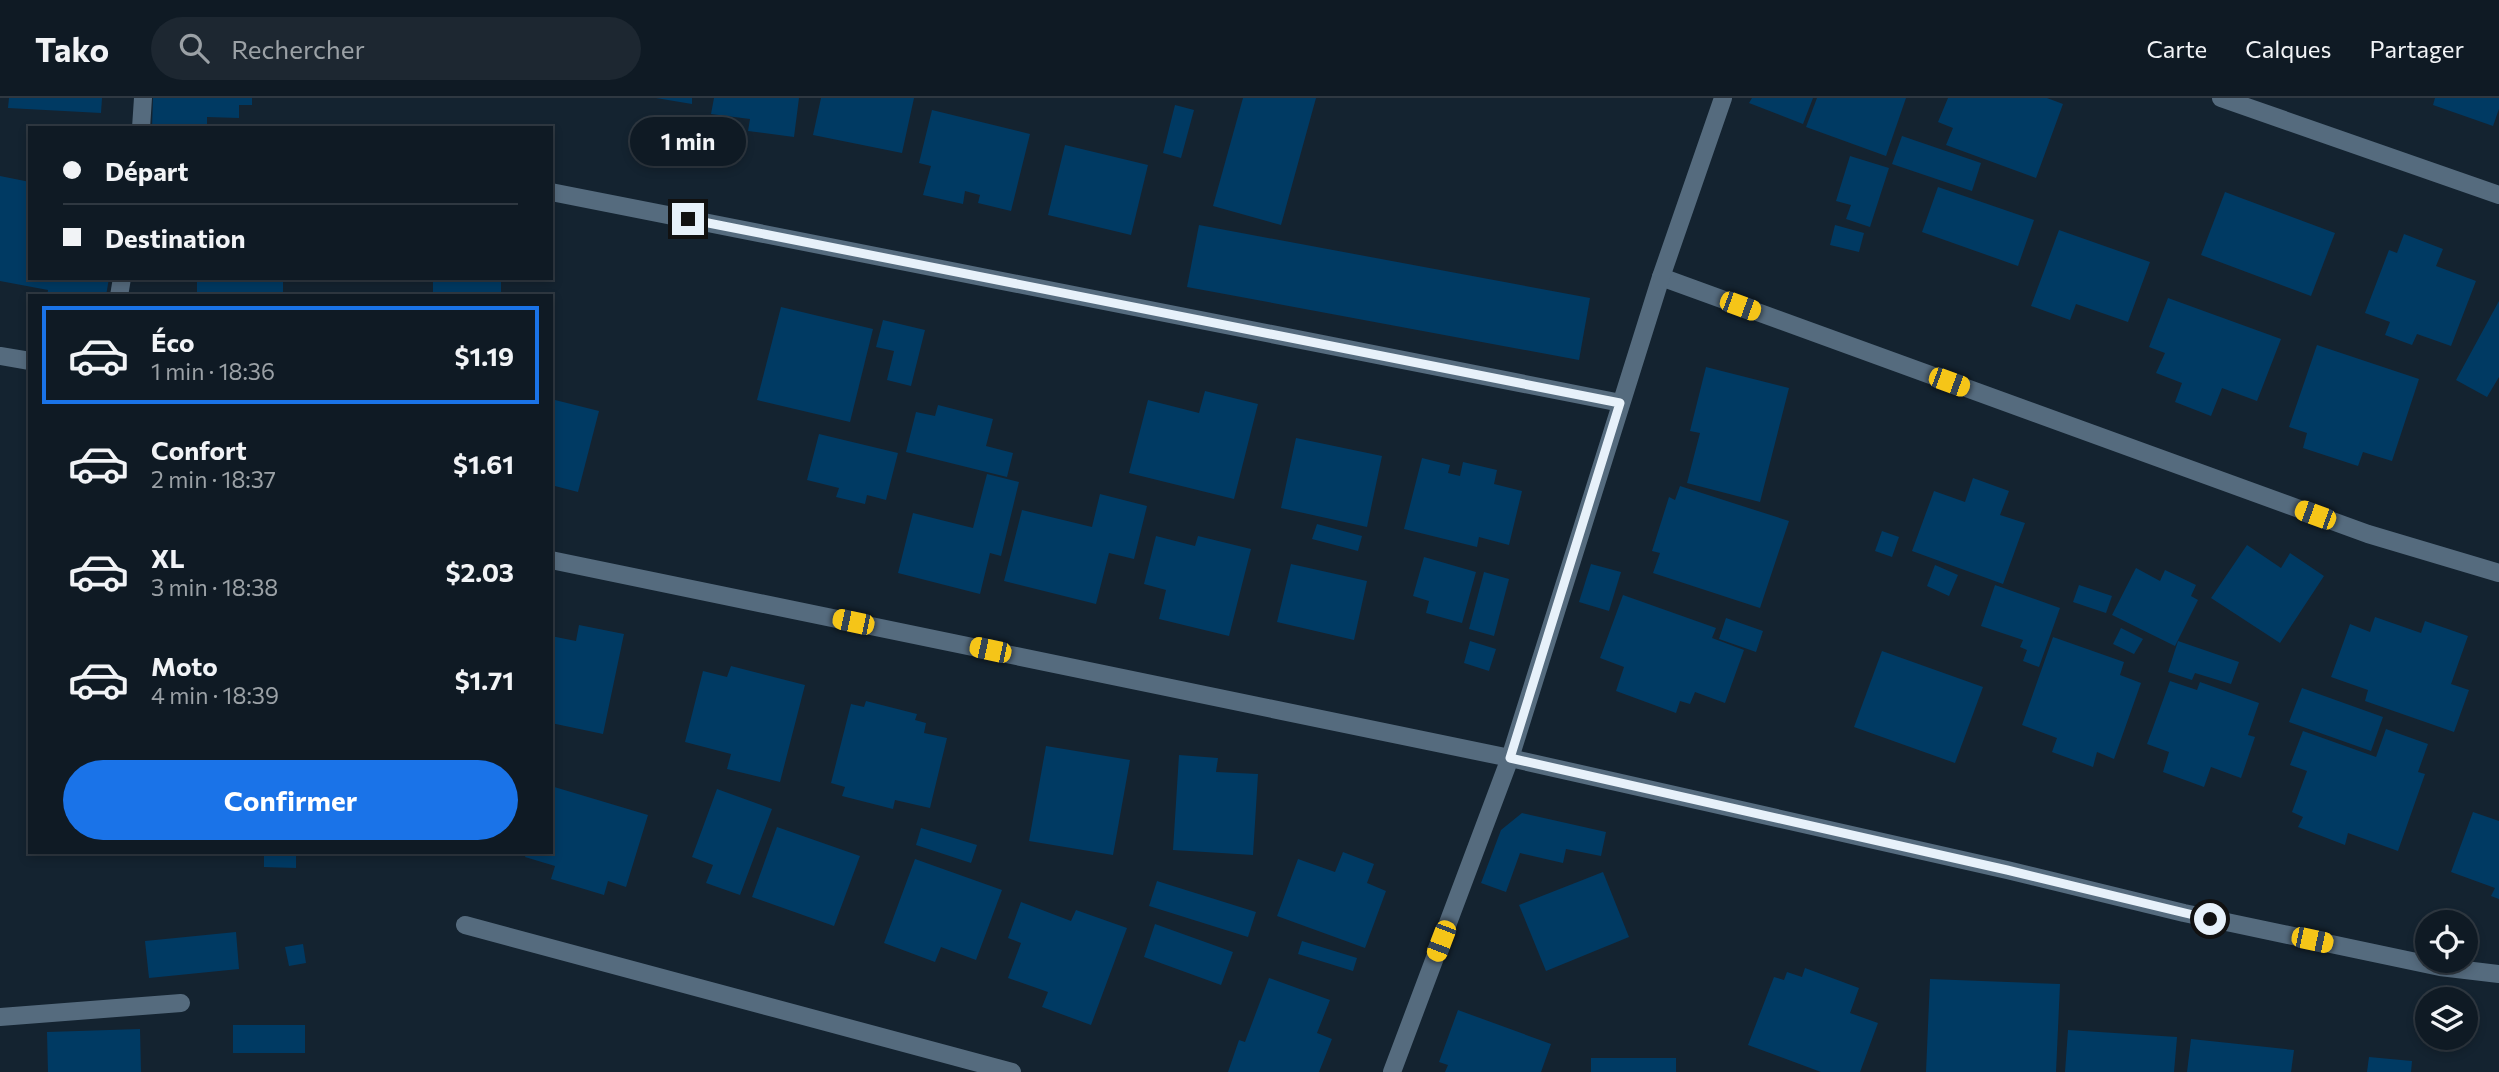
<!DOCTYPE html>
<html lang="fr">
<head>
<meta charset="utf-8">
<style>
  :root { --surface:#0f1a24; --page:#1d2731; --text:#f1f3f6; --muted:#9ba1a6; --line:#2f3841; --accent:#1a73e8 }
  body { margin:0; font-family:Commissioner,sans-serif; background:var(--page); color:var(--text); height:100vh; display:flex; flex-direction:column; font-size:26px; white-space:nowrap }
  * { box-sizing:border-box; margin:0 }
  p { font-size:23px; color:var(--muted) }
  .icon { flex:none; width:38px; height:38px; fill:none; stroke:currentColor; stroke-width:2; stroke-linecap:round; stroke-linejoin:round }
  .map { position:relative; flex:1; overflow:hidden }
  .side { position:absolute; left:28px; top:196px; width:525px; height:560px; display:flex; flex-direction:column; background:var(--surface); border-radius:0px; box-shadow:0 4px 10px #0003,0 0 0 2px var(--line) }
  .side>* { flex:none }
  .hud { position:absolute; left:28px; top:28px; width:525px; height:154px; border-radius:0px; box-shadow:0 4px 10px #0003,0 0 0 2px var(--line); display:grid; align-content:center; height:154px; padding:0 35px; background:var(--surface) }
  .tools { position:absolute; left:2415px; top:812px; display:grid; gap:14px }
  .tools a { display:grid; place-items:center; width:63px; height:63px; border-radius:50%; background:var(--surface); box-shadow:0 4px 10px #0003,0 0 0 2px var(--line); font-size:35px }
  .end { position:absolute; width:32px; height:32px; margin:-16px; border:9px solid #e7f1fa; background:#111; box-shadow:0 0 0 4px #111 }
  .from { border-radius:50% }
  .bubble { position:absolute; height:49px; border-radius:24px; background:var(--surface); box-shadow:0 4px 10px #0003,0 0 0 2px var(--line); font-size:23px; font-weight:700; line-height:49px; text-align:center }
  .car { position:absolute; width:21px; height:42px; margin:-21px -10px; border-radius:9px; box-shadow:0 0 5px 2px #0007; background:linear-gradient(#f5c518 24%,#345 0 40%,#f5c518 0 76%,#345 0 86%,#f5c518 0) }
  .hud b { display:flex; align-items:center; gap:24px; height:66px; font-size:26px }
  .hud b+b { border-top:2px solid var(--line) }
  .hud i { width:18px; height:18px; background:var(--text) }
  ul { padding:12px 0 0; list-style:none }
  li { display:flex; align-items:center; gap:21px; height:98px; margin:0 14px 10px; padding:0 21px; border:4px solid transparent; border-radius:0px }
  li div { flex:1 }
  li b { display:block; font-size:26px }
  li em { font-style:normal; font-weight:700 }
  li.active { border-color:var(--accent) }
  li>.icon { width:63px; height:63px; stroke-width:1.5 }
  .primary-button { display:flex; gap:14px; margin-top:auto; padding:14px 35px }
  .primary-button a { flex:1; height:80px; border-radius:42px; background:var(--accent); color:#fff; font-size:28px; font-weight:700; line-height:80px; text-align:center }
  header { display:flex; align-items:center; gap:42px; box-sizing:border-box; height:98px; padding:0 35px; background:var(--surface); border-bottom:2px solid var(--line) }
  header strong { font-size:33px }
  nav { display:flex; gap:38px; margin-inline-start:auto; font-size:24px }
  .search { width:490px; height:63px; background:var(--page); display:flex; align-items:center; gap:18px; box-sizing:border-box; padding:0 24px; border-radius:38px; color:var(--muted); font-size:26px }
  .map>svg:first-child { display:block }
  .building { fill:#003a63 }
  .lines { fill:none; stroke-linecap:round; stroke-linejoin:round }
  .minor { stroke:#556b7e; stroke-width:18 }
  .tertiary { stroke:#556b7e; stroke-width:18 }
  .route { stroke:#e7f1fa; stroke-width:9 }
</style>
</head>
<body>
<header>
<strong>Tako</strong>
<div class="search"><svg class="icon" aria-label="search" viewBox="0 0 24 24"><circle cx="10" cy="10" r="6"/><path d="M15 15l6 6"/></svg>Rechercher</div>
<nav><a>Carte</a><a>Calques</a><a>Partager</a></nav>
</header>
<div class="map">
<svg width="2499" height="974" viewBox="0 0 2499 974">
  <rect width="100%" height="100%" fill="#142330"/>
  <g class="building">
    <path d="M9 0H102L101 15 8 10Z"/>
    <path d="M153 0H252V7H239V20L207 19V30H152Z"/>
    <path d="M656 0H692V6Z"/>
    <path d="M714 0H799L794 39 748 33 750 21 711 16Z"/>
    <path d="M821 0H914L902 55 813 37Z"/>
    <path d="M1243 0H1316L1281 127 1213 108Z"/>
    <path d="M1752 0H1813L1803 26 1749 5Z"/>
    <path d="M1817 0H1906L1886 58 1806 29Z"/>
    <path d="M1948 0H2047L2063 6 2036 80 1946 47 1953 30 1938 24Z"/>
    <path d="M2435 0H2499V11L2493 28 2433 7Z"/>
    <path d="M1175 7 1194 12 1181 60 1163 55Z"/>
    <path d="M932 12 1030 36 1011 113 978 105 980 97 965 93 963 106 923 97 931 68 919 65Z"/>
    <path d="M1902 38 1981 65 1972 93 1892 66Z"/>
    <path d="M1065 47 1148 67 1131 137 1048 117Z"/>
    <path d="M1850 58 1889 70 1870 129 1846 121 1851 107 1836 103Z"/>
    <path d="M0 78 30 84V180H109L106 198H47L48 192 0 183Z"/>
    <path d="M1938 89 2034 122 2018 168 1922 134Z"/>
    <path d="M2225 94 2335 135 2311 198 2201 157Z"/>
    <path d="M1199 127 1590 200 1579 262 1187 189Z"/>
    <path d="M1835 127 1864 135 1859 154 1830 147Z"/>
    <path d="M2059 132 2150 164 2128 224 2076 206 2070 222 2031 208Z"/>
    <path d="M2404 136 2443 151 2436 168 2476 183 2451 248 2417 236 2412 247 2385 237 2390 224 2365 215 2389 152 2397 155Z"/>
    <rect x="197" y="180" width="86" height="18"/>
    <rect x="433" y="180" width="68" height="18"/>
    <path d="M2168 200 2281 241 2257 303 2222 290 2211 318 2175 304 2182 285 2156 275 2165 255 2149 249Z"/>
    <path d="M2499 203V279L2487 299 2456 282Z"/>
    <path d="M781 209 873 231 850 324 757 302Z"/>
    <path d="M883 222 925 232 911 288 887 282 894 253 876 249Z"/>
    <path d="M2317 247 2419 281 2392 363 2363 354 2358 368 2303 350 2307 335 2289 329Z"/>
    <path d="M1706 269 1789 290 1760 404 1687 385 1700 335 1690 333Z"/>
    <path d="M1205 293 1258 306 1234 401 1129 375 1148 302 1199 315Z"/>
    <path d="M551 301 599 313 578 394 551 387Z"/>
    <path d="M938 307 993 321 986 348 1013 355 1007 379 906 354 916 314 935 318Z"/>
    <path d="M819 336 898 355 886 402 867 397 865 406 836 399 839 390 807 382Z"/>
    <path d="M1296 340 1382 358 1367 429 1281 410Z"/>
    <path d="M1422 360 1450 367 1448 375 1460 378 1463 364 1497 372 1494 386 1522 393 1509 447 1479 439 1477 449 1404 431Z"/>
    <path d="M987 376 1019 384 1001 458 990 455 980 496 898 475 913 415 973 430Z"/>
    <path d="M1973 380 2009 393 2000 417 2025 425 2003 486 1912 453 1934 393 1965 404Z"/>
    <path d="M1680 388 1789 423 1760 510 1653 475 1660 455 1652 453 1669 399 1675 402Z"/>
    <path d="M1100 396 1147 408 1134 461 1109 455 1096 506 1004 483 1022 412 1092 429Z"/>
    <path d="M1317 426 1362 438 1358 453 1312 441Z"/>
    <path d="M1882 433 1899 439 1892 459 1875 453Z"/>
    <path d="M1156 438 1195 448 1198 438 1251 451 1229 538 1159 521 1166 492 1144 486Z"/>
    <path d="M2247 447 2281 470 2290 455 2324 478 2280 545 2211 500Z"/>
    <path d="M1424 459 1476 474 1462 525 1426 515 1429 503 1413 498Z"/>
    <path d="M1291 466 1367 483 1354 542 1277 524Z"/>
    <path d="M1591 466 1621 474 1609 513 1579 504Z"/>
    <path d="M1935 467 1958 477 1949 498 1927 488Z"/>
    <path d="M2136 470 2160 483 2165 472 2196 487 2191 498 2198 502 2175 548 2112 517Z"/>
    <path d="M1484 474 1509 481 1494 538 1469 531Z"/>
    <path d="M1995 487 2060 510 2039 569 2023 563 2027 552 2020 549 2023 542 1981 528Z"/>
    <path d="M2079 487 2112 498 2106 515 2073 504Z"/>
    <path d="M1623 497 1716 530 1712 540 1744 552 1725 605 1695 594 1690 606 1680 603 1676 615 1616 593 1624 569 1600 560Z"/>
    <path d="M2375 519 2421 535 2425 523 2468 538 2451 586 2469 592 2454 634 2365 603 2368 592 2331 579 2350 526 2370 534Z"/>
    <path d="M1726 520 1763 533 1756 554 1719 541Z"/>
    <path d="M579 527 624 536 603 636 551 625V538L576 543Z"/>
    <path d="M2121 530 2143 541 2134 556 2113 546Z"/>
    <path d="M2053 539 2124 564 2120 577 2141 585 2114 661 2097 654 2093 669 2052 654 2057 640 2022 627Z"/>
    <path d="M1470 543 1496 551 1489 573 1464 565Z"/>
    <path d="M2178 543 2239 564 2231 586 2195 575 2192 582 2168 574Z"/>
    <path d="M1882 553 1983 589 1955 665 1854 629Z"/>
    <path d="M731 568 805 587 780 684 727 671 731 656 685 644 703 573 727 579Z"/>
    <path d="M2170 583 2197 592 2200 584 2259 605 2248 637 2255 639 2241 680 2211 669 2204 689 2163 674 2169 654 2147 646Z"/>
    <path d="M2302 590 2383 619 2371 653 2289 624Z"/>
    <path d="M866 603 917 616 915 622 926 625 924 635 947 640 930 710 895 702 893 711 842 698 845 689 831 685 851 606 864 609Z"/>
    <path d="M2386 631 2428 646 2418 674 2425 676 2398 753 2348 735 2345 747 2298 729 2303 719 2292 714 2307 673 2290 667 2303 633 2376 659Z"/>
    <path d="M1046 648 1130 662 1113 757 1029 743Z"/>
    <path d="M1179 657 1218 660 1216 674 1258 676 1253 757 1173 752Z"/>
    <path d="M551 688 648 717 626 789 608 783 604 797 551 781 555 768 525 759 527 754H551Z"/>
    <path d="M717 691 772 711 740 797 706 785 713 767 692 759Z"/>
    <path d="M2473 714 2499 723V801L2491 798 2495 790 2451 774Z"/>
    <path d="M1522 715 1606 734 1601 758 1566 751 1563 765 1520 755 1506 794 1481 785 1501 732Z"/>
    <path d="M777 729 860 758 834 828 752 799Z"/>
    <path d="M921 730 977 747 971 765 916 747Z"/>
    <path d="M264 754H296V770L264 769Z"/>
    <path d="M1343 754 1374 766 1367 785 1386 793 1365 850 1277 818 1298 761 1335 774Z"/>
    <path d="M915 761 1002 792 976 862 941 849 935 864 884 845Z"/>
    <path d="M1603 774 1629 839 1546 873 1519 807Z"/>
    <path d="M1157 783 1256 814 1248 839 1149 808Z"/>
    <path d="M1021 804 1071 823 1076 812 1127 830 1091 927 1042 909 1048 894 1008 880 1021 845 1008 840Z"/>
    <path d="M1155 826 1233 854 1221 887 1144 859Z"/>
    <path d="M236 834 239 871 149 880 145 843Z"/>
    <path d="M1302 843 1357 860 1353 873 1298 856Z"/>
    <path d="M303 846 306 865 289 868 285 849Z"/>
    <path d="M1805 870 1859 890 1850 915 1878 925 1860 974H1821L1748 947 1774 879 1784 882 1787 874 1802 879Z"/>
    <path d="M1269 880 1330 902 1317 935 1332 941 1319 974H1228L1239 942 1245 944Z"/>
    <path d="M1930 881 2060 886 2056 974H1926Z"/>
    <path d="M1458 912 1551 946 1541 974H1445L1448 967 1439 964Z"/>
    <rect x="233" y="927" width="72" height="28"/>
    <path d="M140 931 141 974H48L47 934Z"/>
    <path d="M2068 932 2177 939 2174 974H2065Z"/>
    <path d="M2191 941 2294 952 2291 974H2187Z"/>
    <path d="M2369 959 2412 963 2411 974H2367Z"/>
    <rect x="1591" y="960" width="85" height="14"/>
  </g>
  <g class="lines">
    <g class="minor">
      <path d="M2221 0 2499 97"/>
      <path d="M141 30 143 0"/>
      <path d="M551 94 1621 305"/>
      <path d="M1661 179 2368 436 2499 475"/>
      <path d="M119 198 122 180"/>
      <path d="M0 258 30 263"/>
      <path d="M551 462 1510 660 2007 772 2184 815 2440 869 2499 876"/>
      <path d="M465 827 1012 974"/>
      <path d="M0 919 181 905"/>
    </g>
    <path class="tertiary" d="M1392 974 1510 660 1661 179 1723 0"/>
  </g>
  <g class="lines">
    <path class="route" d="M688 121 1620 305 1510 660 2007 772 2210 821"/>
  </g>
</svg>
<div class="tools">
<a><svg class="icon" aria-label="locate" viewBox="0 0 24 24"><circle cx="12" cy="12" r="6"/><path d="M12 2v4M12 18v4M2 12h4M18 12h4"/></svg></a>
<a><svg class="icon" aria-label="layers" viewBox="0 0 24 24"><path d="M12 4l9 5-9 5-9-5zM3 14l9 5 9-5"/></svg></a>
</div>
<i class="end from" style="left:2210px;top:821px"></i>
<i class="end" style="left:688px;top:121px"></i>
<div class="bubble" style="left:630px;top:19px;width:116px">1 min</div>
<i class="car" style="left:1740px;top:208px;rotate:110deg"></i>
<i class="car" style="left:1949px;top:284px;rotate:110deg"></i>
<i class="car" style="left:2315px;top:417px;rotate:290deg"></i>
<i class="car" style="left:853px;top:524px;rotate:282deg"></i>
<i class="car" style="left:990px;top:552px;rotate:282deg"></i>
<i class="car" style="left:2312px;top:842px;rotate:102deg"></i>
<i class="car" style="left:1441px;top:843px;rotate:201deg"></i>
<div class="hud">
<b><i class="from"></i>Départ</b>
<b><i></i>Destination</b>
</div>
<section class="side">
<ul>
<li class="active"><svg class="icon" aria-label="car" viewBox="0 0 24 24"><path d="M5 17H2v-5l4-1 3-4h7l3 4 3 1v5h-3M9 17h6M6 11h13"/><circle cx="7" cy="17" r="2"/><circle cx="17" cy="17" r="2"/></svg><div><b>Éco</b><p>1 min · 18:36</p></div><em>$1.19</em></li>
<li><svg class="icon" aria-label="car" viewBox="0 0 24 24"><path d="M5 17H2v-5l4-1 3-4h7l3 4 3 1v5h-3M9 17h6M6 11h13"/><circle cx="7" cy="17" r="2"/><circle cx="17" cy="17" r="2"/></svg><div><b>Confort</b><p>2 min · 18:37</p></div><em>$1.61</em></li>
<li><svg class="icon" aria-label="car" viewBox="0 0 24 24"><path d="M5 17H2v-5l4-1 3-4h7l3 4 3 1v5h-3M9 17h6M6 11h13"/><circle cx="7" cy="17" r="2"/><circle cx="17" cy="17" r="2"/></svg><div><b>XL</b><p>3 min · 18:38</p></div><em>$2.03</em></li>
<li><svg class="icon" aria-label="car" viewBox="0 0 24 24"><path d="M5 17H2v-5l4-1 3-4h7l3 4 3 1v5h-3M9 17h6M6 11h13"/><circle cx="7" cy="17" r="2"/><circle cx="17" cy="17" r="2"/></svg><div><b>Moto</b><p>4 min · 18:39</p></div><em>$1.71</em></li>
</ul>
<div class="primary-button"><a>Confirmer</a></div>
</section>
</div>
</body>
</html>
